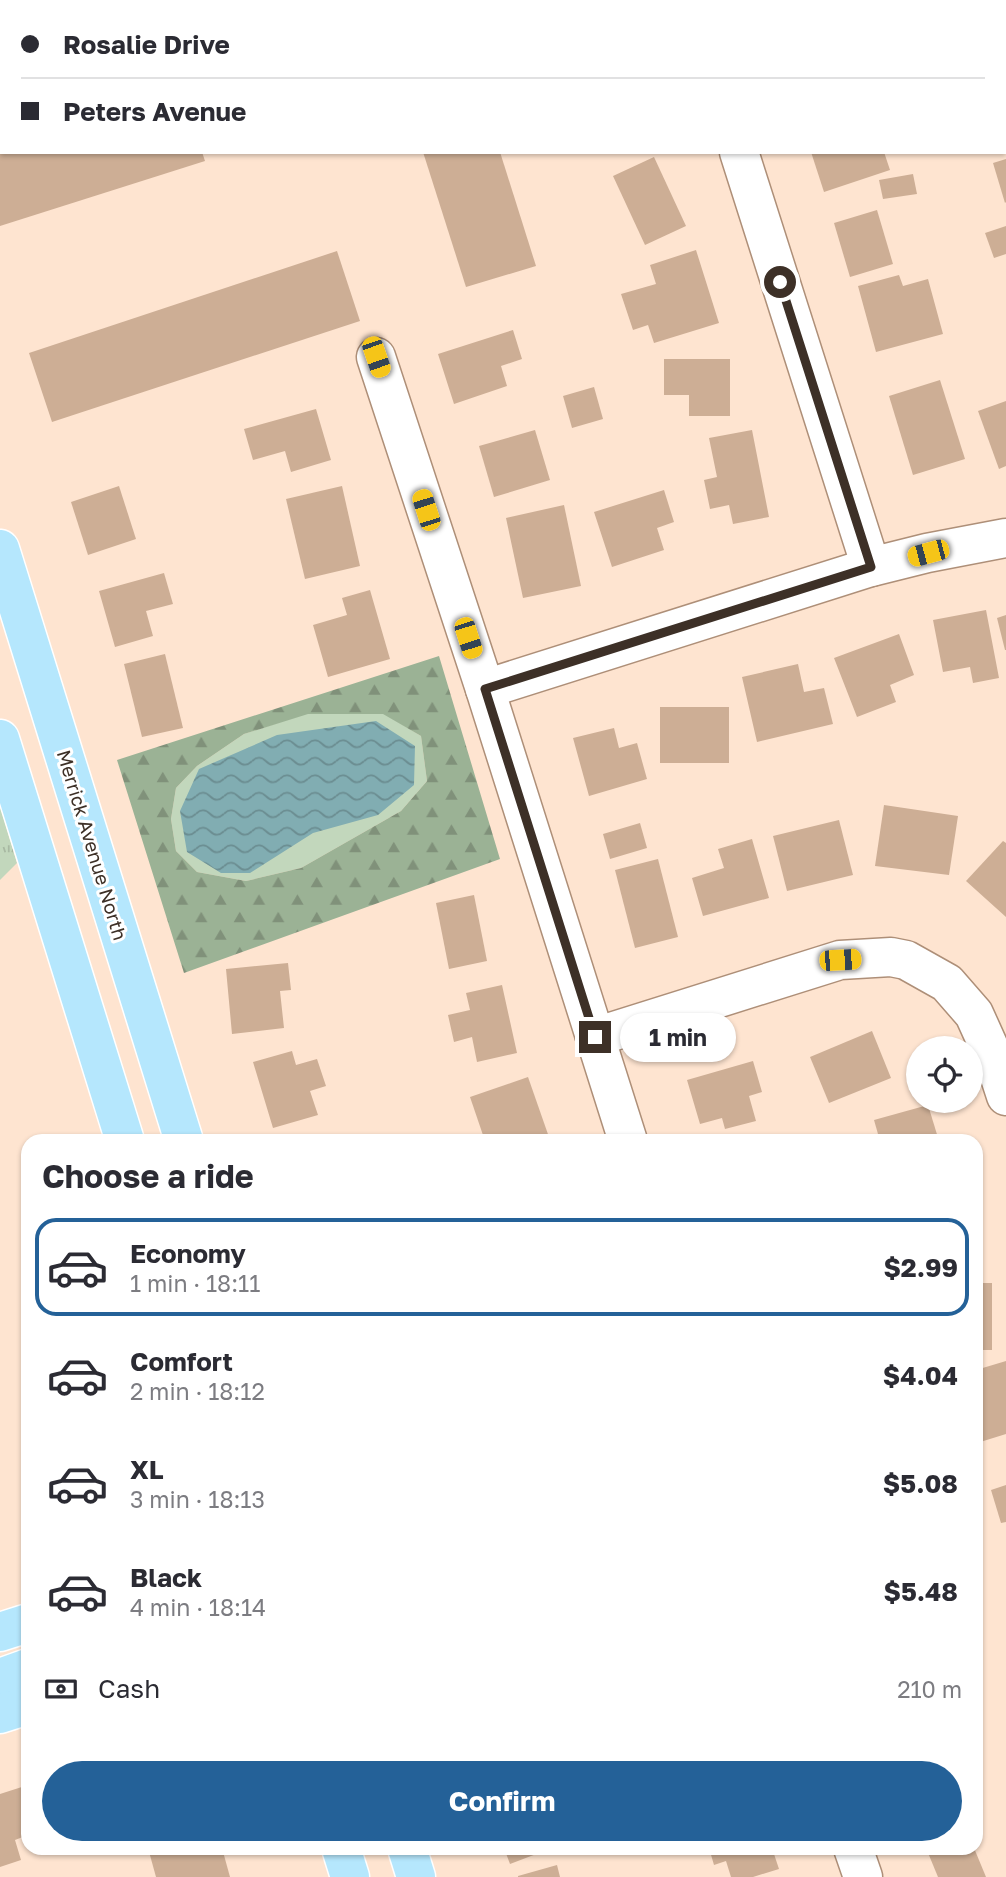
<!DOCTYPE html>
<html lang="en">
<head>
<meta charset="utf-8">
<style>
  :root { --surface:#fff; --page:#f2f2f3; --text:#2b2b33; --muted:#7c7c81; --line:#e1e1e2; --accent:#246198 }
  body { margin:0; font-family:"Golos Text",sans-serif; background:var(--page); color:var(--text); height:100vh; display:flex; flex-direction:column; font-size:26px; white-space:nowrap }
  * { box-sizing:border-box; margin:0 }
  p { font-size:23px; color:var(--muted) }
  .icon { flex:none; width:38px; height:38px; fill:none; stroke:currentColor; stroke-width:2; stroke-linecap:round; stroke-linejoin:round }
  .map { position:relative; flex:1; overflow:hidden }
  .panel { position:absolute; left:21px; top:1134px; width:962px; height:721px; display:flex; flex-direction:column; background:var(--surface); border-radius:21px; box-shadow:0 2px 5px #0004 }
  .panel>* { flex:none }
  .banner { position:absolute; left:0px; top:0px; width:1006px; height:154px; box-shadow:0 2px 5px #0004; display:grid; align-content:center; height:154px; padding:0 21px; background:var(--surface) }
  .buttons { position:absolute; left:906px; top:1036px; display:grid; gap:14px }
  .buttons a { display:grid; place-items:center; width:77px; height:77px; border-radius:50%; background:var(--surface); box-shadow:0 2px 5px #0004; font-size:35px }
  .end { position:absolute; width:32px; height:32px; margin:-16px; border:9px solid #3d3027; background:#fff; box-shadow:0 0 0 4px #fff }
  .from { border-radius:50% }
  .bubble { position:absolute; height:49px; border-radius:24px; background:var(--surface); box-shadow:0 2px 5px #0004; font-size:23px; font-weight:700; line-height:49px; text-align:center }
  .car { position:absolute; width:21px; height:42px; margin:-21px -10px; border-radius:9px; box-shadow:0 0 5px 2px #0007; background:linear-gradient(#f5c518 24%,#345 0 40%,#f5c518 0 76%,#345 0 86%,#f5c518 0) }
  .banner b { display:flex; align-items:center; gap:24px; height:66px; font-size:26px }
  .banner b+b { border-top:2px solid var(--line) }
  .banner i { width:18px; height:18px; background:var(--text) }
  ul { padding:0; list-style:none }
  li { display:flex; align-items:center; gap:21px; height:98px; margin:0 14px 10px; padding:0 7px; border:4px solid transparent; border-radius:21px }
  li div { flex:1 }
  li b { display:block; font-size:26px }
  li em { font-style:normal; font-weight:700 }
  li.active { border-color:var(--accent) }
  li>.icon { width:63px; height:63px; stroke-width:1.5 }
  h2 { padding:0 21px; font-size:32px; line-height:84px }
  .pay { display:flex; align-items:center; gap:18px; height:77px; padding:0 21px; font-size:26px }
  .pay p { margin-inline-start:auto }
  .action { display:flex; gap:14px; margin-top:auto; padding:14px 21px }
  .action a { flex:1; height:80px; border-radius:42px; background:var(--accent); color:#fff; font-size:28px; font-weight:700; line-height:80px; text-align:center }
  .map>svg:first-child { display:block }
  .grass { fill:#c2d7bc }
  .forest { fill:url(#forest-firs); fill-rule:evenodd }
  .park { fill:url(#park-tufts) }
  .water { fill:url(#water-waves) }
  .building { fill:#cdae95 }
  .lines { fill:none; stroke-linecap:round; stroke-linejoin:round }
  .minor-casing { stroke:#ae8f78; stroke-width:41 }
  .major-casing { stroke:#fff; stroke-width:41 }
  .minor { stroke:#fff; stroke-width:38 }
  .major { stroke:#b5e7fd; stroke-width:38 }
  .route { stroke:#3d3027; stroke-width:9 }
  .labels { text-anchor:middle; stroke-width:6; stroke-linejoin:round; paint-order:stroke }
  .street-label { font-size:19px; fill:#3d3027; stroke:#fff }
</style>
</head>
<body>
<div class="map">
<svg width="1006" height="1877" viewBox="0 0 1006 1877">
  <defs>
    <pattern id="forest-firs" width="22" height="20" patternUnits="userSpaceOnUse" patternTransform="scale(1.75)"><rect width="22" height="20" fill="#9bb295"/><path d="M5 1l3.5 6h-7zM16 11l3.5 6h-7z" fill="#80917a"/></pattern>
    <pattern id="park-tufts" width="24" height="20" patternUnits="userSpaceOnUse" patternTransform="scale(1.75)"><rect width="24" height="20" fill="#c2d7bc"/><path d="M3 7l-1-3M5 7V3M7 7l1-3M15 17l-1-3M17 17v-4M19 17l1-3" fill="none" stroke="#a8b9a2"/></pattern>
    <pattern id="water-waves" width="16" height="10" patternUnits="userSpaceOnUse" patternTransform="scale(1.75)"><rect width="16" height="10" fill="#81adb2"/><path d="M0 5q4-4 8 0t8 0" fill="none" stroke="#6b8d91"/></pattern>
  </defs>
  <rect width="100%" height="100%" fill="#fee4d0"/>
  <path class="grass" d="M308 713H383L421 736 427 781 401 811 301 868 246 881 197 872 176 851 171 819 176 788 197 766 244 734Z"/>
  <path class="forest" d="M439 656 500 859 184 973 117 760ZM308 714H383L421 736 427 781 401 811 301 868 246 881 197 872 176 851 171 819 176 788 197 766 244 734Z"/>
  <path class="park" d="M0 806 17 863 0 880Z"/>
  <path class="water" d="M376 721 415 746 414 785 378 815 313 833 250 873H221L187 852 180 811 199 769 277 735Z"/>
  <g class="building">
    <path d="M0 152H202L205 161 0 226Z"/>
    <path d="M423 152H500L536 266 466 287Z"/>
    <path d="M811 152H884L890 170 824 192Z"/>
    <path d="M654 157 686 226 645 245 613 176Z"/>
    <path d="M1006 159V202L1005 203 993 163Z"/>
    <path d="M913 174 917 194 883 199 879 180Z"/>
    <path d="M877 210 893 264 850 277 834 223Z"/>
    <path d="M1006 226V254L994 258 985 233Z"/>
    <path d="M696 250 719 323 654 343 648 325 633 330 621 294 656 284 650 265Z"/>
    <path d="M337 251 360 321 52 422 29 353Z"/>
    <path d="M899 275 903 286 928 279 943 334 876 352 858 286Z"/>
    <path d="M513 330 522 359 501 366 507 386 454 404 438 354Z"/>
    <path d="M664 359H730V416H689V395H664Z"/>
    <path d="M940 380 965 459 913 475 889 396Z"/>
    <path d="M594 387 603 419 572 428 563 396Z"/>
    <path d="M1006 401V466L999 469 978 411Z"/>
    <path d="M316 409 331 460 291 472 285 451 253 460 244 429Z"/>
    <path d="M535 430 550 480 494 497 479 446Z"/>
    <path d="M752 430 769 517 733 524 729 505 710 509 704 480 717 477 709 438Z"/>
    <path d="M119 486 136 539 88 555 71 502Z"/>
    <path d="M342 486 360 566 305 579 286 499Z"/>
    <path d="M664 490 674 522 657 528 664 550 612 567 594 512Z"/>
    <path d="M564 505 581 586 523 598 506 518Z"/>
    <path d="M164 573 173 604 146 611 153 636 115 647 99 591Z"/>
    <path d="M370 590 390 659 328 677 313 625 347 615 342 598Z"/>
    <path d="M986 610 999 678 973 683 970 667 943 672 933 620Z"/>
    <path d="M1006 615V650H1005L997 618Z"/>
    <path d="M899 634 914 675 890 685 896 702 857 717 834 658Z"/>
    <path d="M165 654 183 728 142 737 124 664Z"/>
    <path d="M798 664 804 692 824 688 833 724 757 742 742 677Z"/>
    <rect x="660" y="707" width="69" height="56"/>
    <path d="M614 728 619 748 637 743 647 779 589 796 573 738Z"/>
    <path d="M884 805 958 816 949 875 875 866Z"/>
    <path d="M839 820 853 875 787 891 773 836Z"/>
    <path d="M640 823 647 848 610 859 603 834Z"/>
    <path d="M752 839 769 898 703 916 692 878 724 868 718 849Z"/>
    <path d="M1003 841 1006 843V917L966 881Z"/>
    <path d="M658 859 678 937 635 948 615 870Z"/>
    <path d="M474 895 487 961 449 969 436 903Z"/>
    <path d="M288 963 291 990 280 991 284 1028 232 1034 226 969Z"/>
    <path d="M502 985 517 1053 477 1062 472 1037 454 1042 448 1015 470 1010 466 993Z"/>
    <path d="M872 1031 891 1078 829 1103 810 1057Z"/>
    <path d="M292 1051 296 1065 317 1059 326 1086 310 1091 318 1115 273 1128 253 1062Z"/>
    <path d="M753 1061 762 1092 749 1096 756 1121 725 1129 722 1118 700 1124 687 1080Z"/>
    <path d="M528 1077 550 1140 485 1141 470 1097Z"/>
    <path d="M928 1105 939 1141H880L874 1120Z"/>
    <rect x="976" y="1283" width="16" height="67"/>
    <path d="M1006 1361V1434L977 1443 976 1370Z"/>
    <path d="M1006 1485V1522L1001 1523 991 1490Z"/>
    <path d="M28 1785V1835L15 1840 21 1860 0 1867V1794Z"/>
    <path d="M148 1848H222L230 1877H156Z"/>
    <path d="M504 1848H552L510 1864Z"/>
    <path d="M709 1848H772L779 1869 753 1877H731L726 1861 714 1865Z"/>
    <path d="M926 1848H974L986 1877H938Z"/>
    <path d="M557 1865 560 1877H518V1876Z"/>
  </g>
  <g class="lines">
    <defs>
      <g id="minor">
        <path d="M690 0 691 2"/>
        <path d="M739 152 871 567"/>
        <path d="M376 357 485 689 628 1141"/>
        <path d="M485 689 871 567 927 553 1006 538"/>
        <path d="M595 1037 840 960 891 957 906 960 947 983 974 1014 993 1056 1006 1096"/>
        <path d="M853 1848 863 1877"/>
      </g>
      <g id="major">
        <path d="M0 549 184 1141"/>
        <path d="M0 739 125 1141"/>
        <path d="M0 1632 28 1623"/>
        <path d="M0 1678 28 1668"/>
        <path d="M0 1714 28 1705"/>
        <path d="M341 1848 350 1877"/>
        <path d="M407 1848 416 1877"/>
      </g>
    </defs>
    <use href="#minor" class="minor-casing"/>
    <use href="#major" class="major-casing"/>
    <use href="#minor" class="minor"/>
    <use href="#major" class="major"/>
  </g>
  <g class="lines">
    <path class="route" d="M595 1037 485 689 871 567 780 282"/>
  </g>
  <g class="labels">
    <g class="street-label">
      <text transform="translate(92 845) rotate(73)" y="7">Merrick Avenue North</text>
    </g>
  </g>
</svg>
<div class="buttons">
<a><svg class="icon" aria-label="locate" viewBox="0 0 24 24"><circle cx="12" cy="12" r="6"/><path d="M12 2v4M12 18v4M2 12h4M18 12h4"/></svg></a>
</div>
<i class="end from" style="left:780px;top:282px"></i>
<i class="end" style="left:595px;top:1037px"></i>
<div class="bubble" style="left:620px;top:1013px;width:116px">1 min</div>
<i class="car" style="left:376px;top:357px;rotate:161deg"></i>
<i class="car" style="left:426px;top:510px;rotate:342deg"></i>
<i class="car" style="left:928px;top:553px;rotate:255deg"></i>
<i class="car" style="left:468px;top:638px;rotate:162deg"></i>
<i class="car" style="left:840px;top:960px;rotate:87deg"></i>
<div class="banner">
<b><i class="from"></i>Rosalie Drive</b>
<b><i></i>Peters Avenue</b>
</div>
<section class="panel">
<h2>Choose a ride</h2>
<ul>
<li class="active"><svg class="icon" aria-label="car" viewBox="0 0 24 24"><path d="M5 17H2v-5l4-1 3-4h7l3 4 3 1v5h-3M9 17h6M6 11h13"/><circle cx="7" cy="17" r="2"/><circle cx="17" cy="17" r="2"/></svg><div><b>Economy</b><p>1 min · 18:11</p></div><em>$2.99</em></li>
<li><svg class="icon" aria-label="car" viewBox="0 0 24 24"><path d="M5 17H2v-5l4-1 3-4h7l3 4 3 1v5h-3M9 17h6M6 11h13"/><circle cx="7" cy="17" r="2"/><circle cx="17" cy="17" r="2"/></svg><div><b>Comfort</b><p>2 min · 18:12</p></div><em>$4.04</em></li>
<li><svg class="icon" aria-label="car" viewBox="0 0 24 24"><path d="M5 17H2v-5l4-1 3-4h7l3 4 3 1v5h-3M9 17h6M6 11h13"/><circle cx="7" cy="17" r="2"/><circle cx="17" cy="17" r="2"/></svg><div><b>XL</b><p>3 min · 18:13</p></div><em>$5.08</em></li>
<li><svg class="icon" aria-label="car" viewBox="0 0 24 24"><path d="M5 17H2v-5l4-1 3-4h7l3 4 3 1v5h-3M9 17h6M6 11h13"/><circle cx="7" cy="17" r="2"/><circle cx="17" cy="17" r="2"/></svg><div><b>Black</b><p>4 min · 18:14</p></div><em>$5.48</em></li>
</ul>
<div class="pay"><svg class="icon" aria-label="cash" viewBox="0 0 24 24"><path d="M3 7h18v10H3z"/><circle cx="12" cy="12" r="2"/></svg>Cash<p>210 m</p></div>
<div class="action"><a>Confirm</a></div>
</section>
</div>
</body>
</html>
